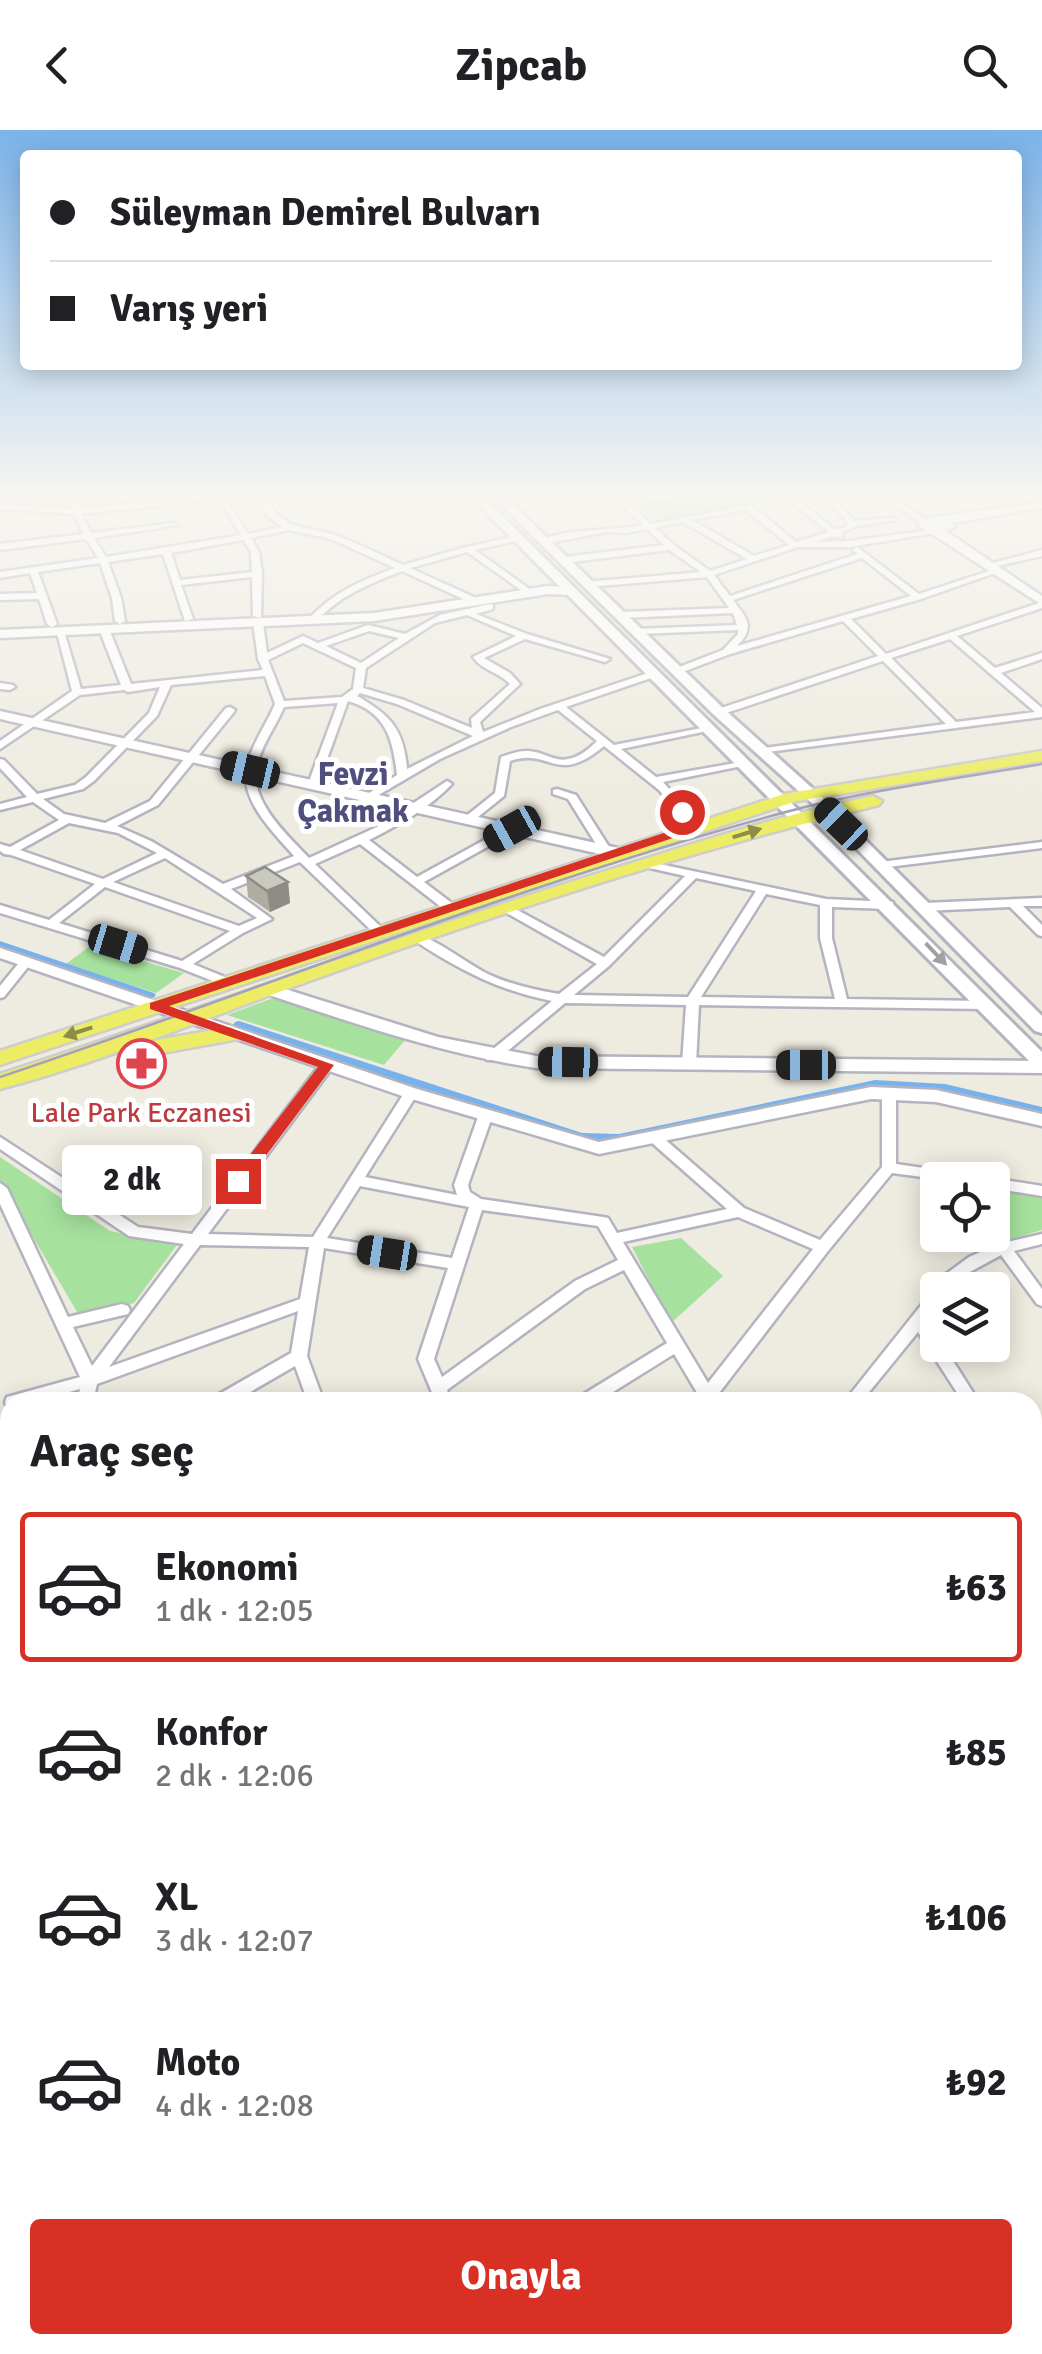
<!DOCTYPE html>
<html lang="tr">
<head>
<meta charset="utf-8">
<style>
  :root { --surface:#fff; --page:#f2f2f2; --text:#202124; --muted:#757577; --line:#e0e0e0; --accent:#d93025 }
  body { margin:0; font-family:Signika,sans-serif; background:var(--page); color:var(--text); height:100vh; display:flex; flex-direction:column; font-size:38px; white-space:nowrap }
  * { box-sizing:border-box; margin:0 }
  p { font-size:32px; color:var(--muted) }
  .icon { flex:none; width:55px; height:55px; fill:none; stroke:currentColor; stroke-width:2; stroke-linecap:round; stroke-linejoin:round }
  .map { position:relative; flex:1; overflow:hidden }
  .side { position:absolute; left:0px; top:1262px; width:1042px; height:962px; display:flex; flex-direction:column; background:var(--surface); border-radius:30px 30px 0 0; box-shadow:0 5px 25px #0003 }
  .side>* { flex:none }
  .guide { position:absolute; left:20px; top:20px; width:1002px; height:220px; border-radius:10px; box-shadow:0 5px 25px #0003; display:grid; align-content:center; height:220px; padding:0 30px; background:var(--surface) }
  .buttons { position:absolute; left:920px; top:1032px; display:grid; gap:20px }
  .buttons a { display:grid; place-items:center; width:90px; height:90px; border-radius:10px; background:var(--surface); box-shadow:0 5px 25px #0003; font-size:50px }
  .end { position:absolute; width:45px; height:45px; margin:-22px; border:12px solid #d93025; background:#fff; box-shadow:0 0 0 5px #fff }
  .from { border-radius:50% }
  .bubble { position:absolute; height:70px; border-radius:10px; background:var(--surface); box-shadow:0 5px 25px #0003; font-size:32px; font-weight:800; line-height:70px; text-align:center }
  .car { position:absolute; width:30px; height:60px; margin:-30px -15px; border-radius:12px; box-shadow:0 0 8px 2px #0007; background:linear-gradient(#222 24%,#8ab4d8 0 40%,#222 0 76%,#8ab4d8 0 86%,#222 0) }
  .guide b { display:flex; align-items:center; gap:35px; height:95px; font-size:38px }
  .guide b+b { border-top:2px solid var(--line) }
  .guide i { width:25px; height:25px; background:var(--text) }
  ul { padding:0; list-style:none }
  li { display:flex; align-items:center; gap:30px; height:150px; margin:0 20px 15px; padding:0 10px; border:5px solid transparent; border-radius:10px }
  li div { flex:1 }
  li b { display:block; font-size:38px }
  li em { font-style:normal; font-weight:800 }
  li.selected { border-color:var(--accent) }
  li>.icon { width:90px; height:90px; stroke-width:1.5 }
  h2 { padding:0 30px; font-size:45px; line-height:120px }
  .primary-button { display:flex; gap:20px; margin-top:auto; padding:20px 30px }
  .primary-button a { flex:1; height:115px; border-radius:10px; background:var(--accent); color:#fff; font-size:40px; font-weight:800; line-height:115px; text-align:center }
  header { display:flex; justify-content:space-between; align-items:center; height:130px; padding:0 30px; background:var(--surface); font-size:45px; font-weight:800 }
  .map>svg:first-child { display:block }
  .green { fill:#a6e29e }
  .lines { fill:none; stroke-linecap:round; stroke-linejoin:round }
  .canal { fill:#77b2ec; fill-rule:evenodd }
  .minor-casing { stroke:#b4b3c0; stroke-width:5 }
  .tertiary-casing { stroke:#b4b3c0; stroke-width:5 }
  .secondary-casing { stroke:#b4b3c0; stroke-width:6 }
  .primary-casing { stroke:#cdcdcd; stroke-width:5 }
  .minor { fill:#fff; fill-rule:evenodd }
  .tertiary { fill:#fff; fill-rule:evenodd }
  .secondary { fill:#fff; fill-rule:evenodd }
  .primary { fill:#eded65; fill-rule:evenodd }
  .tram { stroke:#a4a2b6; stroke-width:2.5 }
  .wall { fill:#aeada3 }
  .shaded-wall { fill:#8d8d85 }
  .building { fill:#cac9be; stroke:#8d8d85; stroke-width:2.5 }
  .oneway { fill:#8d8d49 }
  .oneway2 { fill:#a0a0a0 }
  .route { fill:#d93025 }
  .labels { text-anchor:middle; stroke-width:10; stroke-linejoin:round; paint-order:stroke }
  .health-label { font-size:28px; fill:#be3a42; stroke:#fff }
  .far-district-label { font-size:32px; font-weight:bold; fill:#504e7d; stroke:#fff }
</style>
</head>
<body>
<header><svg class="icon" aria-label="back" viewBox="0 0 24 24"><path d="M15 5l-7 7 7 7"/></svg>Zipcab<svg class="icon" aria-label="search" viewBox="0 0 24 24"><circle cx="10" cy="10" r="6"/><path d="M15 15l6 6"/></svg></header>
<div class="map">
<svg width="1042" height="2224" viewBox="0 0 1042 2224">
  <rect width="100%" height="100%" fill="#eeebe0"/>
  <g class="green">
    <path d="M707 363H755L765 370 654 391 634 373Z"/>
    <path d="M90 816 184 843 156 863 66 834Z"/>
    <path d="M273 868 406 909 384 935 227 885Z"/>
    <path d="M0 1027 110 1101 177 1115 134 1173 80 1187 0 1051Z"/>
    <path d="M993 1058 1042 1068V1100L1008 1110 993 1093Z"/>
    <path d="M681 1108 723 1146 671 1193 632 1117Z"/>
  </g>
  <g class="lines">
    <g class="canal">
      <path d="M0 811 154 863 156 865 154 867H146L0 818Z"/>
      <path d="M239 891 582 1003 619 1004 875 950 945 954 1042 977V985L945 962 875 958 619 1012 581 1011 235 898 233 895 235 892Z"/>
    </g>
    <defs>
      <g id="minor">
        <path d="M68 363H76L81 379 223 363 248 404 282 397 267 385 255 363H263C286 404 297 393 335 405 358 413 381 425 403 435L466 417 517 406 521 408 520 410 475 420 535 463 528 465 467 422 410 438 478 469V473H472L402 441C369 454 338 466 315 493H309V489C332 463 362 450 395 438L331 409 289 400 251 408 259 422 262 444 261 488 253 486 252 447 181 455 193 489 185 491 163 424 108 432 121 468 125 491 120 494 115 491 112 468 100 433 38 442 57 494 52 497 47 494 39 469 0 470V464L37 463 30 443 0 448V442L98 428 86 409 0 420V414L83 404 74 384 0 379V375L72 379ZM219 369 241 405 106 427 94 408 179 395 175 393 91 403 82 384ZM243 410 251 422 252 442 180 450 171 423Z"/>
        <path d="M609 363H617L626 370 693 363 689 365 630 375 651 394 751 375 796 412 829 402 780 363H788L836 400 848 396 847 391 820 363H828L855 391 892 388 896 390 856 396 841 403 842 408 834 406 814 412 849 411 938 399V403H935L849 417H798L714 445 730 466 857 424 853 420 857 417 919 464 998 438V442L921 469 851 489 886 524 1042 472V478L957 506 995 538 1042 523V529L1001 543 1042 578V587L760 623V619L764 618 946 594 883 531 723 584H715V580L878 526 843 491 730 524 680 543H674V539L723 520 738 504V500L638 504 635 503V499L737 495 733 483 621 488 616 485 621 482 729 478 707 447 588 457 585 456V452L701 442 669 420 564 433 560 430 564 427 664 415 647 399 625 403 606 402 543 414 539 411C571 397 609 402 643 395ZM746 380 789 415 754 426 692 390ZM683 392 747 429 710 441 674 415 655 398ZM862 428 911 466 737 516C756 497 747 489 733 470ZM950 509 1035 582 956 592 891 528Z"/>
        <path d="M876 363H885L929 392 922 394Z"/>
        <path d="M1042 420V426L997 436 993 433Z"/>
        <path d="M490 474 493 475V479L476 484 527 504 610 529 605 532 525 509 484 528 510 543 520 554 480 592 483 602 540 579 651 542H657V546L566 577 614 615 712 596V600L621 619 656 647 747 631V635L663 652 700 694V698H692L659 660 604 616C555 657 551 617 510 631L504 666 473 691H465V687L495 663 501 627C513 623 523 619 535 622 546 624 557 632 568 629 580 627 589 619 597 611L558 580 511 597 440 629 370 670 365 667 366 665 397 645C393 609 386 582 348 571L318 654 313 657 308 654 338 573 284 577C276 596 262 614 257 635 248 670 287 705 309 728L377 697 447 651 452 654C429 678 399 695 369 710L417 747 508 697H516V701L424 752 453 774V780H445L360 714 315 734 384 800 378 804 374 803 300 732 231 759 272 789 243 803 193 834 232 850 234 853 228 857 180 838 0 783V775L49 790 95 754 11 725 4 724 0 721V714L10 717 59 690 33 672 0 680V674L27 667 0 638V629L4 630 37 664 75 655 86 647 149 583 160 557 128 562 124 560 80 565 0 619V611L72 561 56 499 64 501 81 559 121 555 99 499 104 496 109 499 131 554 263 540 258 529 253 493 258 490 263 493 267 523 303 506 318 513 368 495 405 504 440 485ZM467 485 516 506 473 527C483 541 499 542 510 554L471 589 472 598 404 570 363 558 366 538 435 493ZM369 501 399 508 361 533 326 516ZM303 513 356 538 353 559 342 567 284 571 268 530ZM265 546 275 574C267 593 254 611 248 631 236 667 272 701 294 726L223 754 151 711 117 696 158 675 234 582 235 580 230 577 226 578 150 671 105 693 64 684 43 669 83 659 94 651 157 586 171 555ZM360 563 397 574 473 606 407 639C404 599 390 585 357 566ZM69 693 118 703 157 723 103 749 20 720ZM165 728 257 788 239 796 113 752ZM105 757 230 801 182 831 59 793Z"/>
        <path d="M0 553 13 555 15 557 10 560 0 559Z"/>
        <path d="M557 659 576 665 611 720 609 722H601L568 669 553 664V660Z"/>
        <path d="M1042 712V718L880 738 874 735 880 732Z"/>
        <path d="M645 731 826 769 893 772V778L889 779 832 777V808L847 869 986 871 992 875 986 879 699 875 696 934 689 938 682 934 686 875 565 873 497 930H487L485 927 487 924 552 871C500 861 457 839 414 810V804C429 804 472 837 490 845 512 855 536 860 559 864L597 834 498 778 504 774 508 775 604 827 685 746 641 736 639 734ZM696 748 756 761 688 867 574 865 609 836ZM766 764 820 775V808L835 869 701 867Z"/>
        <path d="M1042 768V776H1023L1042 795V806L1038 805 1010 777 924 781 918 777 924 773Z"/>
        <path d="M26 828 32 832 4 867 0 868V856L22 829Z"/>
        <path d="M327 931 334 935 332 938 208 1104 313 1107 406 960 411 959 418 963 365 1047 457 1065 454 1055 478 987 485 983 492 987 468 1055 470 1062 481 1069 603 1087 608 1088 617 1103 727 1079 651 1012 649 1009 651 1006H661L744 1078 820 1110 882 1037V962L889 958 896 962V1034L972 1045 979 1050H938V1054L930 1048 892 1043 828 1121 716 1267 719 1272H695L699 1266 674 1224 597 1272H577L579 1267 667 1213 624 1140 585 1159 447 1260 452 1272H436L418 1229 448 1138 324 1118 307 1226 324 1272H308L295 1236 233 1272H212L214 1267 291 1223 298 1181 97 1254 93 1272H77L80 1259 34 1272H10V1277H7L5 1272 7 1267 80 1247 0 1074V1053L7 1058 68 1187 122 1174 128 1176 130 1180 128 1184 73 1197 92 1236 184 1114 129 1106 0 1019V1007L138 1097 192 1104 322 932ZM360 1056 469 1077 452 1128 327 1108ZM482 1080 598 1096 618 1130 575 1151 442 1247 434 1229ZM738 1087 813 1119 708 1253 623 1112ZM200 1115 309 1117 300 1169 109 1237Z"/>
        <path d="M992 1048 1042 1056V1066L992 1058V1050H987Z"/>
        <path d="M992 1098 997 1099 1007 1112 1042 1104V1114L1014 1121 1042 1159V1176L1037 1174 1001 1125 968 1143 951 1160H938V1177L927 1191 938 1207V1215H943L979 1272H963L918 1202 861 1272H844L946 1144 969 1127 994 1116 986 1105H992Z"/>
        <path d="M1032 1364C1042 1368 1042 1382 1042 1393 1029 1389 1032 1376 1032 1364Z"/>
        <path d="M1042 1434V1450L1032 1454V1438Z"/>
        <path d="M1042 1530V1548L1032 1550V1533Z"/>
        <path d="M10 1588V1606L0 1610V1592Z"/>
        <path d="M1032 1642 1039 1644 1042 1651V1687L1035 1684 1032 1679Z"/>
        <path d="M10 1714V1734L0 1736V1716Z"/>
        <path d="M1032 1823 1042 1825V1847L1032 1845Z"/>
        <path d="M10 1861V1883L0 1887V1865Z"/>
        <path d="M1032 2029 1042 2032V2056L1032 2053Z"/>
        <path d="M257 2215H393V2224H253Z"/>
        <path d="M613 2215H661L665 2224H617Z"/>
        <path d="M835 2215H862L866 2224H839Z"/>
      </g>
      <g id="tertiary">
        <path d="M1042 372V378L952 393 955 397 946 401 1042 466V475L918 395 928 388Z"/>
        <path d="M548 456 570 457 576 461 570 465 548 464 374 491 0 508V500L374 483Z"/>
        <path d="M0 581 618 718 626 723 618 728 0 589Z"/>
        <path d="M0 818 417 959 599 1012 871 957 936 960 1042 984V996L936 972 871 969 599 1024 405 967 0 828Z"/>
        <path d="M269 854 438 907 536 926 1042 931V943L536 938C442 924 353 893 263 863L261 859Z"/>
        <path d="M639 2215H674L678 2224H643Z"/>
        <path d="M740 2215H774L770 2224H736Z"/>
      </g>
      <g id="secondary">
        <path d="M467 363H479L1042 922V939L1035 937Z"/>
        <path d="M489 363H501L724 579 822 667 1042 886V903L1035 901 813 674 714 585Z"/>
      </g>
      <g id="primary">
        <path d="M1042 621V631L797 671 0 935V921L784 664Z"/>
        <path d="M873 666 882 671 879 675C676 724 476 791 279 862 187 896 95 934 0 959V944C209 877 415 799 625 735 707 709 789 683 873 666Z"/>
        <path d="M231 897 242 904 239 909 156 924 145 917 156 910Z"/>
      </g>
    </defs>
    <use href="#minor" class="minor-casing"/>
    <use href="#tertiary" class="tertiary-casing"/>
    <use href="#secondary" class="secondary-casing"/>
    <use href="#primary" class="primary-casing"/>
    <use href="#minor" class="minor"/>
    <use href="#tertiary" class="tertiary"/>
    <use href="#secondary" class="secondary"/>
    <use href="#primary" class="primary"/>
    <path class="tram" d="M0 947C261 860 516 755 782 683 867 660 955 649 1042 634"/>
  </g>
  <path class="wall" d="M246 746 288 752 290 773 270 782 248 767Z"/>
  <path class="shaded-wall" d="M288 752 290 773 270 782 267 761Z"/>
  <path class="building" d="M265 737 288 752 267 761 246 746Z"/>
  <defs><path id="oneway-solid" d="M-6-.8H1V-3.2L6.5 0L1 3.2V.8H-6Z" transform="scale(2.5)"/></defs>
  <g class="oneway">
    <use href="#oneway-solid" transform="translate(747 703) rotate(-17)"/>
    <use href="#oneway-solid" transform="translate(78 902) rotate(162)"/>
  </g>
  <use class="oneway2" href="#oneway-solid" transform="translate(936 824) rotate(46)"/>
  <linearGradient id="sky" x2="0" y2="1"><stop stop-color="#7bb3ea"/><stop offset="0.54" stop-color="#f7f6f1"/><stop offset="1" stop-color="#f7f6f1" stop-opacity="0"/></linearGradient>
  <rect width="1042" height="674" fill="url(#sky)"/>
  <path class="route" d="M682 678 700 694V699L169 876 334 935 244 1055H233V1047L318 937 150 879V873L688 695 677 682Z"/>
  <defs>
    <symbol id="pharmacy-ring" viewBox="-11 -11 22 22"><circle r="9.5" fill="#fff" stroke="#e0444e" stroke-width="1.5"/><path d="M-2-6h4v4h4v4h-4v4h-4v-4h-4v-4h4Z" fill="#e0444e"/></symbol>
  </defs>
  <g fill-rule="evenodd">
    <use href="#pharmacy-ring" x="114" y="906" width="55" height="55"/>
  </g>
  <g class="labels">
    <g class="health-label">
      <text x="141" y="992">Lale Park Eczanesi</text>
    </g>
    <g class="far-district-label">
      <text x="353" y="655">Fevzi<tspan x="353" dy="37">Çakmak</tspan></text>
    </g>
  </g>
</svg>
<div class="buttons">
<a><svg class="icon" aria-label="locate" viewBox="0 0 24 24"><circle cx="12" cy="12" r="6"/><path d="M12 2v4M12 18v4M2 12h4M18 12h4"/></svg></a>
<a><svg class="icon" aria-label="layers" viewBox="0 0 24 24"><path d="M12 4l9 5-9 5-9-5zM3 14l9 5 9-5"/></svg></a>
</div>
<i class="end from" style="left:682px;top:682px"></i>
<i class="end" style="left:238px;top:1051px"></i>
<div class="bubble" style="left:62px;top:1015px;width:140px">2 dk</div>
<i class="car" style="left:250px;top:640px;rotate:283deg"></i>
<i class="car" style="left:841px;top:694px;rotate:314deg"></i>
<i class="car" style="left:512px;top:699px;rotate:241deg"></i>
<i class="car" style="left:118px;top:814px;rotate:107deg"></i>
<i class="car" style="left:568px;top:932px;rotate:271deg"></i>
<i class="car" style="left:806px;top:935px;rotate:270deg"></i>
<i class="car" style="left:387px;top:1123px;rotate:279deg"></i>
<div class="guide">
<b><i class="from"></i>Süleyman Demirel Bulvarı</b>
<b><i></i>Varış yeri</b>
</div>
<section class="side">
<h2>Araç seç</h2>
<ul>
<li class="selected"><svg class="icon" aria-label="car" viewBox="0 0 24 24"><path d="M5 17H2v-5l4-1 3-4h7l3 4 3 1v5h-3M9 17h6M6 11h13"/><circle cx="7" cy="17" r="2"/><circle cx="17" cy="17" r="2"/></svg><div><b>Ekonomi</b><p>1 dk · 12:05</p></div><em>₺63</em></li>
<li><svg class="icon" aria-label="car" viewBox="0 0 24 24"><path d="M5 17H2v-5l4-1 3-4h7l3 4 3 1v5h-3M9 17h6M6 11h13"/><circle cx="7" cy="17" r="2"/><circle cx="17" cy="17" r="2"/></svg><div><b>Konfor</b><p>2 dk · 12:06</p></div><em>₺85</em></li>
<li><svg class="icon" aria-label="car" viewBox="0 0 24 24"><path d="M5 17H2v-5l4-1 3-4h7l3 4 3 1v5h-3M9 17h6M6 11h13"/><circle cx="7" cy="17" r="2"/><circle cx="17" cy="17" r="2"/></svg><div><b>XL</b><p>3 dk · 12:07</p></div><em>₺106</em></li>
<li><svg class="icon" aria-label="car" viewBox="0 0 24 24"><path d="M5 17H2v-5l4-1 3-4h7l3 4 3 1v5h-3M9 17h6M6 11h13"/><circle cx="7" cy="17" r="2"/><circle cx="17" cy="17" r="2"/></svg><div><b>Moto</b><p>4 dk · 12:08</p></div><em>₺92</em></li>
</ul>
<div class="primary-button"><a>Onayla</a></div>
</section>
</div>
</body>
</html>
